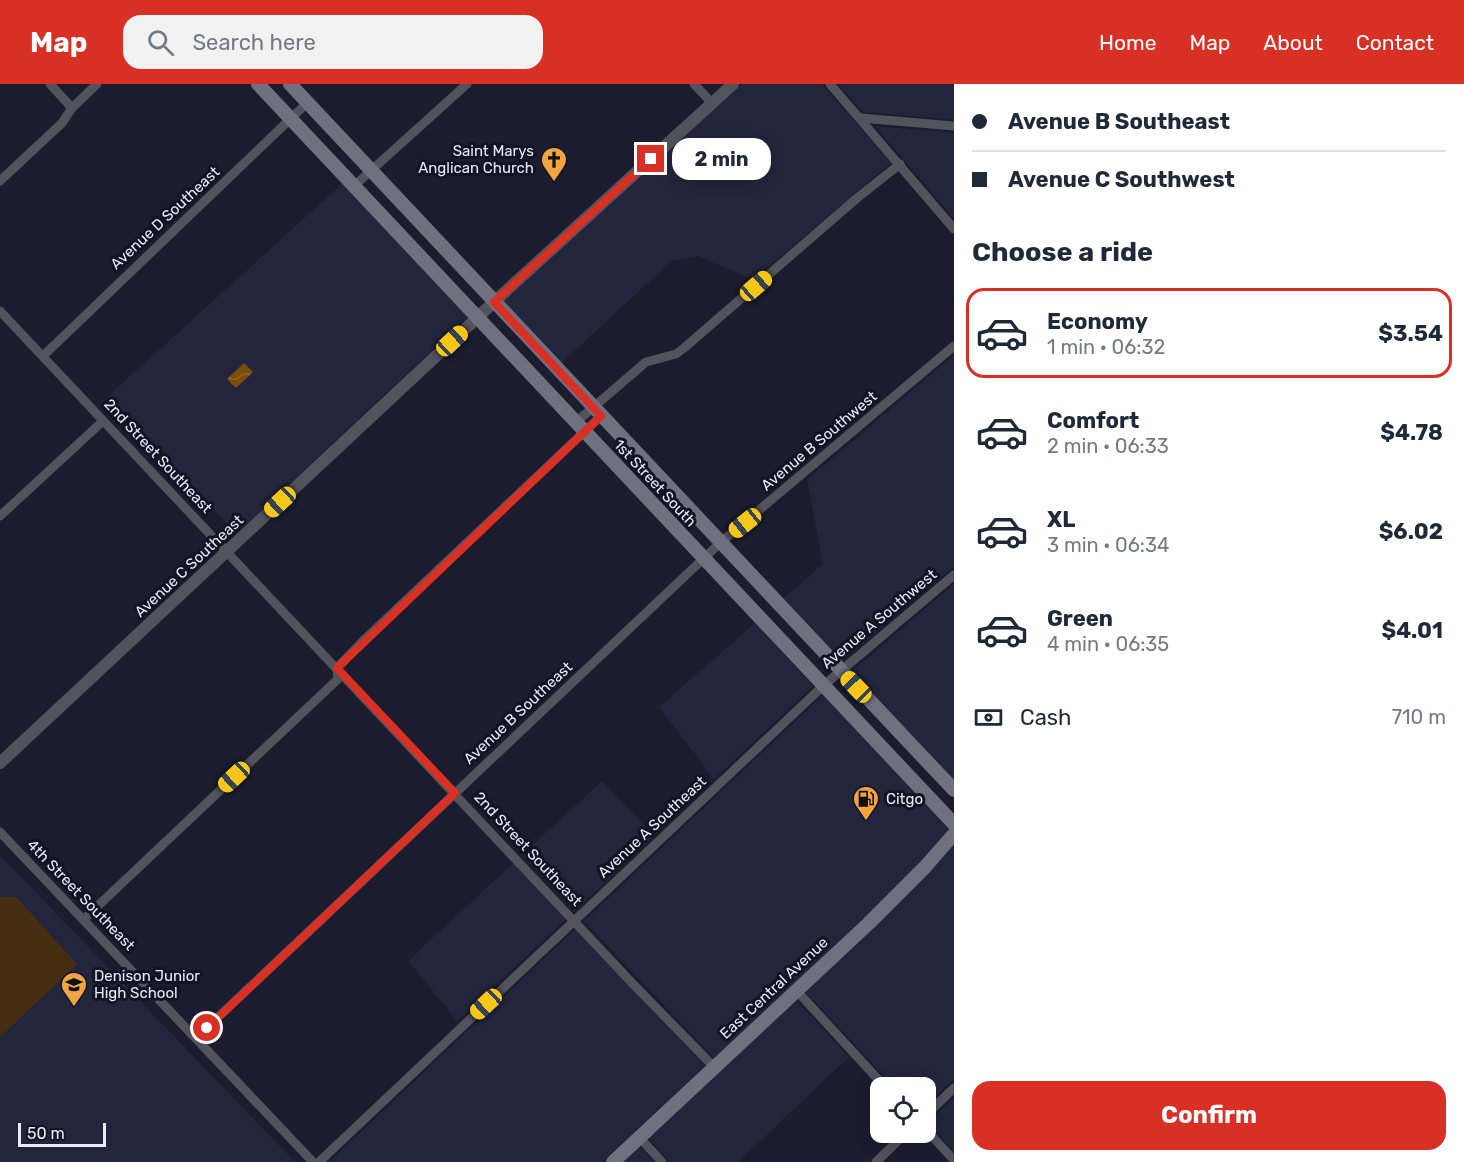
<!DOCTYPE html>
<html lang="en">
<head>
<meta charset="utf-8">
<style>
  :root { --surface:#fff; --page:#f2f2f3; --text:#1f2937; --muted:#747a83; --line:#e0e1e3; --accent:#d93025 }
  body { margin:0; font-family:Rubik,sans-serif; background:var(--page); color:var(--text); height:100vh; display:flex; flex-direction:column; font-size:22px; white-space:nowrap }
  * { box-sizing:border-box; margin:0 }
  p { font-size:20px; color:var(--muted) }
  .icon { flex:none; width:33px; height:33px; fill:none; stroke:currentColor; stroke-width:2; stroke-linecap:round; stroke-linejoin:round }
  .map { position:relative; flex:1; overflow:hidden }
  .panel { display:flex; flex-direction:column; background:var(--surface); width:510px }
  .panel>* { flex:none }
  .hud { display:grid; align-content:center; height:132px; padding:0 18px; background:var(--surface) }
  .buttons { position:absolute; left:870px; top:993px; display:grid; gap:12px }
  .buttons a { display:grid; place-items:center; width:66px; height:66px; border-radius:12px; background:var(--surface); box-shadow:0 3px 15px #0003; font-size:30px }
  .scale { position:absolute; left:18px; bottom:15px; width:88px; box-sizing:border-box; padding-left:6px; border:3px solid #e8eaf6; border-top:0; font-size:16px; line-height:21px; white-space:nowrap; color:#e8eaf6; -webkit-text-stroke:4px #121324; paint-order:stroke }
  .end { position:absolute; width:27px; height:27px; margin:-14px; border:8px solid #d93025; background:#fff; box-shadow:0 0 0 3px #fff }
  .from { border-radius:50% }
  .bubble { position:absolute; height:42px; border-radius:18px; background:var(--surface); box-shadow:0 3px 15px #0003; font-size:20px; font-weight:700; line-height:42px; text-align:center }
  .car { position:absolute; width:18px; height:36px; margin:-18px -9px; border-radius:8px; box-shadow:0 0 4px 2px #0007; background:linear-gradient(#f5c518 24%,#345 0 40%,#f5c518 0 76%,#345 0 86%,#f5c518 0) }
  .hud b { display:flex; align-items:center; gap:21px; height:57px; font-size:22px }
  .hud b+b { border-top:2px solid var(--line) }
  .hud i { width:15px; height:15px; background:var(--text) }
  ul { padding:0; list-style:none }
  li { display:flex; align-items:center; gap:18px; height:90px; margin:0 12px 9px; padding:0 6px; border:3px solid transparent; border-radius:18px }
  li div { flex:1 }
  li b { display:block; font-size:22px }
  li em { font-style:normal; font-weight:700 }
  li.current { border-color:var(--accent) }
  li>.icon { width:54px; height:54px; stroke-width:1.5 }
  h2 { padding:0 18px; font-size:27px; line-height:72px }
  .pay { display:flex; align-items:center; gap:15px; height:66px; padding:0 18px; font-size:22px }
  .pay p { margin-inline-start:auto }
  .button { display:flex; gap:12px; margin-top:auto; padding:12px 18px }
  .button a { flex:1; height:69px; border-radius:18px; background:var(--accent); color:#fff; font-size:24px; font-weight:700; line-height:69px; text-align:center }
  header { display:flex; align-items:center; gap:36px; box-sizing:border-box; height:84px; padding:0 30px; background:var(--accent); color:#fff }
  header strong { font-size:28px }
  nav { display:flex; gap:33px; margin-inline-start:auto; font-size:21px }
  .search { width:420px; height:54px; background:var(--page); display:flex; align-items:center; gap:15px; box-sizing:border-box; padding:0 21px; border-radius:18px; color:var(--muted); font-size:22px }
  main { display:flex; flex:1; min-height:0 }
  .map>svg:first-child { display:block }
  .built { fill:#23253c }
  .park { fill:#452e10 }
  .water { fill:url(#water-waves) }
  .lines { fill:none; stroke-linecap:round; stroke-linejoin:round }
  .minor { stroke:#52535c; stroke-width:9 }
  .tertiary { stroke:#52535c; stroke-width:12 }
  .secondary { stroke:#6f717f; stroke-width:14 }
  .route { stroke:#d93025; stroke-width:8 }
  .labels { text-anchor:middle; stroke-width:6; stroke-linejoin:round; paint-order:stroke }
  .poi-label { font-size:15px; fill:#e8eaf6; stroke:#121324; text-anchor:start }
  .street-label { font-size:15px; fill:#e8eaf6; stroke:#121324 }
</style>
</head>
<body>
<header>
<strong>Map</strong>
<div class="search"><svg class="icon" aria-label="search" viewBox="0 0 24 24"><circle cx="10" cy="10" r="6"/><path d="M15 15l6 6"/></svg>Search here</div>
<nav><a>Home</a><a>Map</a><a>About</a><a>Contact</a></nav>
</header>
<main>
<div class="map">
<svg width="954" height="1078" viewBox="0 0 954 1078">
  <defs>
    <pattern id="water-waves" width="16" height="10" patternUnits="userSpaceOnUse" patternTransform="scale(1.5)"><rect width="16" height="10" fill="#7a4d0a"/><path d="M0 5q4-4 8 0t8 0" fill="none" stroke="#8d672e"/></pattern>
  </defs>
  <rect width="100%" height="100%" fill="#1b1c2e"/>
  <g class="built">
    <path d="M742 0H822L891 79 753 196 698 172 672 177 560 280 503 218Z"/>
    <path d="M838 0H954V36L863 28Z"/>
    <path d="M875 42 954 49V135Z"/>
    <path d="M343 99 468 232 236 450 107 313Z"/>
    <path d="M954 271V482L841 578 782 516 823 480 807 396Z"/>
    <path d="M954 500V697L851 588Z"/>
    <path d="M755 539 813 602 714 695 659 623Z"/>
    <path d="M823 611 949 745 920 778 863 835 714 974 584 837Z"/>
    <path d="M602 697 654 751 656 750 575 827 522 771Z"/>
    <path d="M954 762V995L926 1022V1004L894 1003 805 907 873 844Z"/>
    <path d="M0 771 295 1078H0Z"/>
    <path d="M513 779 566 835 457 937 408 877Z"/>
    <path d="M575 845 705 982 602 1078H329Z"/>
    <path d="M796 916 849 973 738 1078H670L648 1054Z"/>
    <path d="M954 1014V1067L927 1039Z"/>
    <path d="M639 1062 654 1078H623Z"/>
  </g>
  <path class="park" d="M0 813H16L77 880 0 953Z"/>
  <path class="water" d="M244 279 253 288 236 304 227 295Z"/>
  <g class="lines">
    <g class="minor">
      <path d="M50 0 72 24"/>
      <path d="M694 0 712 19"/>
      <path d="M830 0 954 145"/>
      <path d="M861 34 954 42"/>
      <path d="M0 97 62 39 72 24 97 0"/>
      <path d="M354 102 467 0"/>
      <path d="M0 227 633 900 714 983"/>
      <path d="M43 272 307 19"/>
      <path d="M575 339 646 278 676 270 684 264 856 115 900 80"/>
      <path d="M0 432 103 337"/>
      <path d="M0 748 313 1078"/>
      <path d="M84 835 338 595 337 584 366 554 601 332"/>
      <path d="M796 906 886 1004"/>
      <path d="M196 954 720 459 954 262"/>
      <path d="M926 1031 954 1004"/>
      <path d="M926 1046 954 1076"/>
      <path d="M639 1053 662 1078"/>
      <path d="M319 1078 823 602 954 491"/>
      <path d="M876 1078 907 1048"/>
    </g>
    <path class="tertiary" d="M0 679 494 218 733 0"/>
    <g class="secondary">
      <path d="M258 0 954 740"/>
      <path d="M290 0C511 235 732 471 954 706"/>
      <path d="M613 1078 868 840 925 783 954 750"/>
    </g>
  </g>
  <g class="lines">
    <path class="route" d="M207 944 455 709 337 584 601 332 494 218 651 75"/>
  </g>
  <defs>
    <symbol id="church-pin" viewBox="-11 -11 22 30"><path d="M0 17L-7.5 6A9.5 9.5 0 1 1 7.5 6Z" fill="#f1a540" stroke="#121324"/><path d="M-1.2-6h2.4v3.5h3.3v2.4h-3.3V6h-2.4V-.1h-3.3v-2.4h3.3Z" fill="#111"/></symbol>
    <symbol id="fuel-pin" viewBox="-11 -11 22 30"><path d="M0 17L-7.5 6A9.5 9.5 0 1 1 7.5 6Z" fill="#f1a540" stroke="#121324"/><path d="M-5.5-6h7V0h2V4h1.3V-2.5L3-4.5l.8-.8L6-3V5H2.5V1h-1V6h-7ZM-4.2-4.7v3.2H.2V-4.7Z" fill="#111"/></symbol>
    <symbol id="school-pin" viewBox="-11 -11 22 30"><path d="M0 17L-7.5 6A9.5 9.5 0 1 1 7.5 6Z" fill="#f1a540" stroke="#121324"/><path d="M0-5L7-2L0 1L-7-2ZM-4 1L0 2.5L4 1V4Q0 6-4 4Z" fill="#111"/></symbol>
  </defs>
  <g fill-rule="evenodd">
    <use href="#church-pin" x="539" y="61" width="30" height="40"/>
    <use href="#fuel-pin" x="851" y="700" width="30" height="40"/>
    <use href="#school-pin" x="59" y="886" width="30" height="40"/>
  </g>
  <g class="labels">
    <g class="poi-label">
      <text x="534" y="72" text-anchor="end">Saint Marys<tspan x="534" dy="17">Anglican Church</tspan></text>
      <text x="886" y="720">Citgo</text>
      <text x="94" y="897">Denison Junior<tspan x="94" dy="17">High School</tspan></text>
    </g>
    <g class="street-label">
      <text transform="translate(165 134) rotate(-43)" y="5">Avenue D Southeast</text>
      <text transform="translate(819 357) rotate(-40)" y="5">Avenue B Southwest</text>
      <text transform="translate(158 372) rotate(47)" y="5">2nd Street Southeast</text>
      <text transform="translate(655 399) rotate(47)" y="5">1st Street South</text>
      <text transform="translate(189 482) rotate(-43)" y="5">Avenue C Southeast</text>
      <text transform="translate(879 535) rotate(-40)" y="5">Avenue A Southwest</text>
      <text transform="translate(518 629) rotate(-43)" y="5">Avenue B Southeast</text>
      <text transform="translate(652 743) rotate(-43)" y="5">Avenue A Southeast</text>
      <text transform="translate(528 765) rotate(47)" y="5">2nd Street Southeast</text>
      <text transform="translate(81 811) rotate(46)" y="5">4th Street Southeast</text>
      <text transform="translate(774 904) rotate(-43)" y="5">East Central Avenue</text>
    </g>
  </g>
</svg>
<div class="buttons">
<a><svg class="icon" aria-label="locate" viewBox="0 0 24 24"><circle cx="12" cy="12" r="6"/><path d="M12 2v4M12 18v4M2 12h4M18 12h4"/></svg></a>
</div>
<div class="scale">50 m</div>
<i class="end from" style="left:207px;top:944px"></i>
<i class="end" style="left:651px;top:75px"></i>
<div class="bubble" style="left:672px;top:54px;width:99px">2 min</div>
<i class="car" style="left:756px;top:202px;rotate:49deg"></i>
<i class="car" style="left:452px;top:257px;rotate:47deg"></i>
<i class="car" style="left:280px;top:418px;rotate:227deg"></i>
<i class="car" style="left:745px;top:439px;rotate:231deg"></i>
<i class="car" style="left:856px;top:603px;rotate:316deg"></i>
<i class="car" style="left:234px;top:693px;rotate:227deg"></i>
<i class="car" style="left:486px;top:920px;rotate:227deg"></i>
</div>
<section class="panel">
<div class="hud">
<b><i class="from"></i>Avenue B Southeast</b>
<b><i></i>Avenue C Southwest</b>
</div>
<h2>Choose a ride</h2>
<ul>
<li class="current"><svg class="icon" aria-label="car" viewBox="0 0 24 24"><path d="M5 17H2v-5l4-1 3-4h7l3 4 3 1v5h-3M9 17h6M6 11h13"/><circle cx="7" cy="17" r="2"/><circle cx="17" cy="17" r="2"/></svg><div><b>Economy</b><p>1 min · 06:32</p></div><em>$3.54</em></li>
<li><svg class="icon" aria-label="car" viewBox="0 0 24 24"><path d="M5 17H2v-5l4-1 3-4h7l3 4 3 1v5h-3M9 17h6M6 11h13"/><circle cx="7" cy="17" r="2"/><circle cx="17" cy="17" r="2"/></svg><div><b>Comfort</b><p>2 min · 06:33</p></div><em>$4.78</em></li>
<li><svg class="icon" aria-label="car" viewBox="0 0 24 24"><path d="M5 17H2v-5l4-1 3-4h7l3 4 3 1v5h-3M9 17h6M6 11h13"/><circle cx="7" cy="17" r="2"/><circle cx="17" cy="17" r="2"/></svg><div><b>XL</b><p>3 min · 06:34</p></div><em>$6.02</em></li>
<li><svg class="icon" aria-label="car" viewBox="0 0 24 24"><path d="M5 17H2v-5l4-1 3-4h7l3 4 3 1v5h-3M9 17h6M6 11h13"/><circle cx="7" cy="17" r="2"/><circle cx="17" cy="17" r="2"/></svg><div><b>Green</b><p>4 min · 06:35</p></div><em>$4.01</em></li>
</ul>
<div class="pay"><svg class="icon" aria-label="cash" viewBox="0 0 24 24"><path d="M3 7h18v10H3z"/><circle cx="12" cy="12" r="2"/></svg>Cash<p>710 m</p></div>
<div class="button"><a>Confirm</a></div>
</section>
</main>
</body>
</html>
